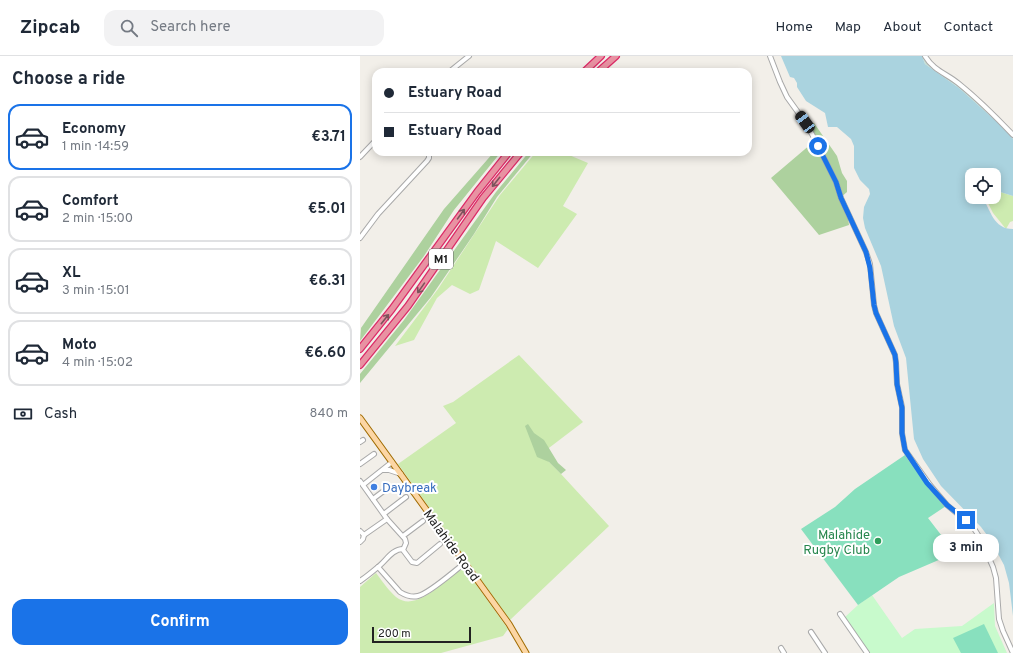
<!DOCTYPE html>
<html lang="en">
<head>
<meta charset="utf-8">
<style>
  :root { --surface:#fff; --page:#f2f2f3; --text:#1f2937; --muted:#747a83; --line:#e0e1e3; --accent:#1a73e8 }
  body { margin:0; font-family:Overpass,sans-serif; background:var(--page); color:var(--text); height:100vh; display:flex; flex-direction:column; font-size:15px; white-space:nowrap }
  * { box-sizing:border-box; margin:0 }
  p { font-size:13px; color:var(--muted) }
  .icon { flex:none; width:22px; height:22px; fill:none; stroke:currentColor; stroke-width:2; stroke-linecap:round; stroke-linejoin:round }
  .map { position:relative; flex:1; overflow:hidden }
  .side { display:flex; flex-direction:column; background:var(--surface); width:360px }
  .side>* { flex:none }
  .guide { position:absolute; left:12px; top:12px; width:380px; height:88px; border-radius:12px; box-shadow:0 2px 10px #0003; display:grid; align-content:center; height:88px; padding:0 12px; background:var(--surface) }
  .tools { position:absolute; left:605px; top:112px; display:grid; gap:8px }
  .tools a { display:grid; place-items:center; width:36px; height:36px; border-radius:8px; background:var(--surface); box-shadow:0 2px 10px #0003; font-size:20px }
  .scale { position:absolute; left:12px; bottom:10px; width:99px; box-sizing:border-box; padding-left:4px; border:2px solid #222; border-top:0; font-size:11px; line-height:14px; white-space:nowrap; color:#222; -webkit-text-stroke:3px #fff; paint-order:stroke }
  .end { position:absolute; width:18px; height:18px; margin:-9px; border:5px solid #1a73e8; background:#fff; box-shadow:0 0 0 2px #fff }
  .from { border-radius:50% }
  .bubble { position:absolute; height:28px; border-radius:12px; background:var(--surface); box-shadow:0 2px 10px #0003; font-size:13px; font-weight:700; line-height:28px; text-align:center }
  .car { position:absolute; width:12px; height:24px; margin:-12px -6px; border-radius:5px; box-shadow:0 0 3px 1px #0007; background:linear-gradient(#222 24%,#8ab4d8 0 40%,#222 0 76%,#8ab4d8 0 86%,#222 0) }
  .guide b { display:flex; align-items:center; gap:14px; height:38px; font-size:15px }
  .guide b+b { border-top:1px solid var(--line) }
  .guide i { width:10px; height:10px; background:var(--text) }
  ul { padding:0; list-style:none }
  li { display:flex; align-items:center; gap:12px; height:66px; margin:0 8px 6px; padding:0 4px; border:2px solid var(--line); border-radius:12px }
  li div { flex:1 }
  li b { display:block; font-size:15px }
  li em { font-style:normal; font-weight:700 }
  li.selected { border-color:var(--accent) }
  li>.icon { width:36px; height:36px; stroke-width:1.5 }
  h2 { padding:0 12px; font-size:18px; line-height:48px }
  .pay { display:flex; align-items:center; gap:10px; height:44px; padding:0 12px; font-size:15px }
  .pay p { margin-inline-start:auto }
  .action { display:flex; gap:8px; margin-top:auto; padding:8px 12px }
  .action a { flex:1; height:46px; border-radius:12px; background:var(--accent); color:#fff; font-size:16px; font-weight:700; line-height:46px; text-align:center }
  header { display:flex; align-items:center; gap:24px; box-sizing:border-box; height:56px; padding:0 20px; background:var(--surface); border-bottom:1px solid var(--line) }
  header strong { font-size:19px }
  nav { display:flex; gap:22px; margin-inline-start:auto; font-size:14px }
  .search { width:280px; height:36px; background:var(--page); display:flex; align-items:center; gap:10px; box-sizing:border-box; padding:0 14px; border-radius:12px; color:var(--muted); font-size:15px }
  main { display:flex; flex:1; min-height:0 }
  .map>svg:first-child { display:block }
  .grass { fill:#cdebb0 }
  .forest { fill:#add19e }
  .wetland { fill:#c6e0d4 }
  .park { fill:#c8facc }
  .pitch { fill:#88e0be }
  .water { fill:#aad3df }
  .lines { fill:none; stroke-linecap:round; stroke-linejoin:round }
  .minor-casing { stroke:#a9a9a9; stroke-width:6 }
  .major-casing { stroke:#a06b00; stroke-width:7 }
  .highway-casing { stroke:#dc2a67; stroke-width:8 }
  .minor { stroke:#fff; stroke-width:4 }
  .major { stroke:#fcd6a4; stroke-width:5 }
  .highway { stroke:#e892a2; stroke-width:5.5 }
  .oneway { stroke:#7b545c }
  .route { stroke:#1a73e8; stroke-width:5 }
  .shop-dot { fill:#3f7fe0; stroke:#fff; stroke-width:1.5 }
  .leisure-dot { fill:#2e9e5b; stroke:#fff; stroke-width:1.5 }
  .labels { text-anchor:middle; stroke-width:4; stroke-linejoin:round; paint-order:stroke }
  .shield { fill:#fff; stroke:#646464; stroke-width:1 }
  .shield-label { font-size:12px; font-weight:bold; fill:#222 }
  .shop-label { font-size:13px; fill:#366cbe; stroke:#fff; text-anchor:start }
  .leisure-label { font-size:13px; fill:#27864d; stroke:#fff; text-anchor:end }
  .street-label { font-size:13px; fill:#222; stroke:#fff }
</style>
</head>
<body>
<header>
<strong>Zipcab</strong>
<div class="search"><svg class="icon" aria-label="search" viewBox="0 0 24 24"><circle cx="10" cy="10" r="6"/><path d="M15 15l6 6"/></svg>Search here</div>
<nav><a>Home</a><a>Map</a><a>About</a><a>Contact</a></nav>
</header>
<main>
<section class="side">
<h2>Choose a ride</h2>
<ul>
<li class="selected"><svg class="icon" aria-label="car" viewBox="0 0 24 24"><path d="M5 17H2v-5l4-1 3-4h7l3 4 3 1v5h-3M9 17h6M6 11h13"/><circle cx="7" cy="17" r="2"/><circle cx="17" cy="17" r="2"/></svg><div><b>Economy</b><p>1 min · 14:59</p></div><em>€3.71</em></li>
<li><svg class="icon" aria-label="car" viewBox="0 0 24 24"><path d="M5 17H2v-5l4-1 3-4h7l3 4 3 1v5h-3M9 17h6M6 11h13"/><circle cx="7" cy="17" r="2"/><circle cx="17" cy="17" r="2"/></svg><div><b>Comfort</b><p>2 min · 15:00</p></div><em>€5.01</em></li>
<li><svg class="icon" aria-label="car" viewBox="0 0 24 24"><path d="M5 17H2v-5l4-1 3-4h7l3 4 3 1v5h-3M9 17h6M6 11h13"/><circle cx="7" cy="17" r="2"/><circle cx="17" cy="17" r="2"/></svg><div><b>XL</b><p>3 min · 15:01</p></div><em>€6.31</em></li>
<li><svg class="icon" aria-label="car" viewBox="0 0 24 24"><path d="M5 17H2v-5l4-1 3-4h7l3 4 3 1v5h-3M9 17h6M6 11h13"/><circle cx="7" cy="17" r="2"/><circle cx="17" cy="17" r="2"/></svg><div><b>Moto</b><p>4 min · 15:02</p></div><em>€6.60</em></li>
</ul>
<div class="pay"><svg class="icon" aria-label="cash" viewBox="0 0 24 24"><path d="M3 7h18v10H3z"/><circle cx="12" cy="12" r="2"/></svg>Cash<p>840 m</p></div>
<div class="action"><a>Confirm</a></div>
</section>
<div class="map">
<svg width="653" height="597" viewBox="0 0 653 597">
  <rect width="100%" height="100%" fill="#f2efe9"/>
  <g class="grass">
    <path d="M176 96H202L228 107 203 150 217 158 178 212 136 185 119 234 110 238 92 229 77 242 54 284 35 290 78 233 140 139Z"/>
    <path d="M634 134 653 140V165L650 166 646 173 633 157 625 141H634Z"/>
    <path d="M159 299 223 366 181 398 201 418 249 470 150 564 38 408 96 367 83 350 93 346Z"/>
    <path d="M103 513H105L148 573 143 580 81 597H0V531L16 517C22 525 29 535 36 541 57 558 86 521 103 513Z"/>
  </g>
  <g class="forest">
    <path d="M454 67 477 100 482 117 487 125V136L480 142 488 162 489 169 459 179 411 122 451 88 450 84 455 79 450 68Z"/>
    <path d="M134 96H141L94 154 64 200 0 285 1 272 84 153Z"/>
    <path d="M169 96H174L137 141 114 178 71 241 0 327V318L44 264 136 136Z"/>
    <path d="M168 368 174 377 184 384 198 407 206 414 201 418 189 406 177 401 165 370Z"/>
  </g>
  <path class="wetland" d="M562 0H565L568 4 597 26 653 79V83L646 74 599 32 565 8Z"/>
  <path class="park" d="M512 539 542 582 555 573 602 570 634 547 635 570 647 597H508L484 562 498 549Z"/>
  <g class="pitch">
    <path d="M545 399 569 433 586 450 568 462 595 497 539 521 498 549 441 473 475 451 495 433Z"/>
    <path d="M624 568 638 597H601L593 582Z"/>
  </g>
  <path class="water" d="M421 0H562L565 8 599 32 646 74 653 83V140L634 134V119H612V141H622C631 154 633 173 653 173V560L649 527 644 509 630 483 621 471 581 430 563 403 554 383 546 302 534 270 521 210 505 172 503 162 504 151 510 138 509 133 500 124 494 112V90L491 83 477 71H468L465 57 446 45 437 31V27L434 22 430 21Z"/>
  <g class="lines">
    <defs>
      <g id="minor">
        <path d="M410 0 420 26 427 41 445 66 453 80 476 126 481 142 506 196 510 208 514 249 516 257 535 299 536 307 537 328 542 351V377L545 394 570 429 587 449 606 465 615 474 620 482 633 511 636 522 639 563 643 575 653 597"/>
        <path d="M565 0C573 14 587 18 598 27 618 43 636 61 653 79"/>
        <path d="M89 16 109 0"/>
        <path d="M0 101 16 84"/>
        <path d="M0 182 18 158 67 105 69 102V96"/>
        <path d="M0 386 3 384"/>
        <path d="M0 408 14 398"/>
        <path d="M23 414H29L41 418"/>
        <path d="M0 425 27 463 45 483 46 487 43 494 52 506 57 507 80 488"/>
        <path d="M3 429 32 406"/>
        <path d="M13 443 29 431"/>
        <path d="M25 457 46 441"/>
        <path d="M0 475 4 479 3 483 0 486"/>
        <path d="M4 479 27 463"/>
        <path d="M43 480 63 465"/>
        <path d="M18 511 40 536C45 539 51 542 58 540 70 537 94 515 105 507"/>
        <path d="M0 525C6 521 12 516 18 511 26 505 32 493 43 493"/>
        <path d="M480 558 507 597"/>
        <path d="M451 576 465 597"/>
        <path d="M421 592 424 597"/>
      </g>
      <path id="major" d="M0 362 149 568 166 597"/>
      <g id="highway">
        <path d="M224 16 241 0"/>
        <path d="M238 16 256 0"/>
        <path d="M0 293 32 253 117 136 149 96"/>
        <path d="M0 309 48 250 123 142 161 96"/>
      </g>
    </defs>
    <use href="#minor" class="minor-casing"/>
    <use href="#major" class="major-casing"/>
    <use href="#highway" class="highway-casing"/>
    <use href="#minor" class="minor"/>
    <use href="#major" class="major"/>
    <use href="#highway" class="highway"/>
  </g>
  <defs><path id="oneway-shaft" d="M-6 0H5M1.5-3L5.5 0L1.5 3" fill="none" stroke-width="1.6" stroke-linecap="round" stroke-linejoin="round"/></defs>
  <g class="oneway">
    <use href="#oneway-shaft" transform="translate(136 126) rotate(129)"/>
    <use href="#oneway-shaft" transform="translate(101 158) rotate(-54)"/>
    <use href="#oneway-shaft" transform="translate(61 232) rotate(125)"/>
    <use href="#oneway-shaft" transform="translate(25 263) rotate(-51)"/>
  </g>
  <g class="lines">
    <path class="route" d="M458 90 476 126 481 142 506 196 510 212 514 249 516 257 535 299 536 307 537 328 542 352V377L545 394 567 427 587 449 606 464"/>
  </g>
  <circle class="shop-dot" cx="14" cy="431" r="4"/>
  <circle class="leisure-dot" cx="518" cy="485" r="4"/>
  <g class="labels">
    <rect class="shield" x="69" y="193" width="24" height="20" rx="3"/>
    <g class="shield-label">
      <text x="81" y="207">M1</text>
    </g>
    <g class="shop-label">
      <text x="22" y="436">Daybreak</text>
    </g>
    <g class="leisure-label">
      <text x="510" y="483">Malahide<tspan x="510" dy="15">Rugby Club</tspan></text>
    </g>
    <g class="street-label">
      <text transform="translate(92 489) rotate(54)" y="5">Malahide Road</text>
    </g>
  </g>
</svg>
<div class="tools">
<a><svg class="icon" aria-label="locate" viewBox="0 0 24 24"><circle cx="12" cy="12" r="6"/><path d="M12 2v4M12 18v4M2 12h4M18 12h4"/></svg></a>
</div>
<div class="scale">200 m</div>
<i class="end from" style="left:458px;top:90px"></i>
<i class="end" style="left:606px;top:464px"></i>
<div class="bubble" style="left:573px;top:478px;width:66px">3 min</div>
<i class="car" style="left:445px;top:66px;rotate:324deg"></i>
<div class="guide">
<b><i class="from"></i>Estuary Road</b>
<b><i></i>Estuary Road</b>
</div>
</div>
</main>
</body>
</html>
